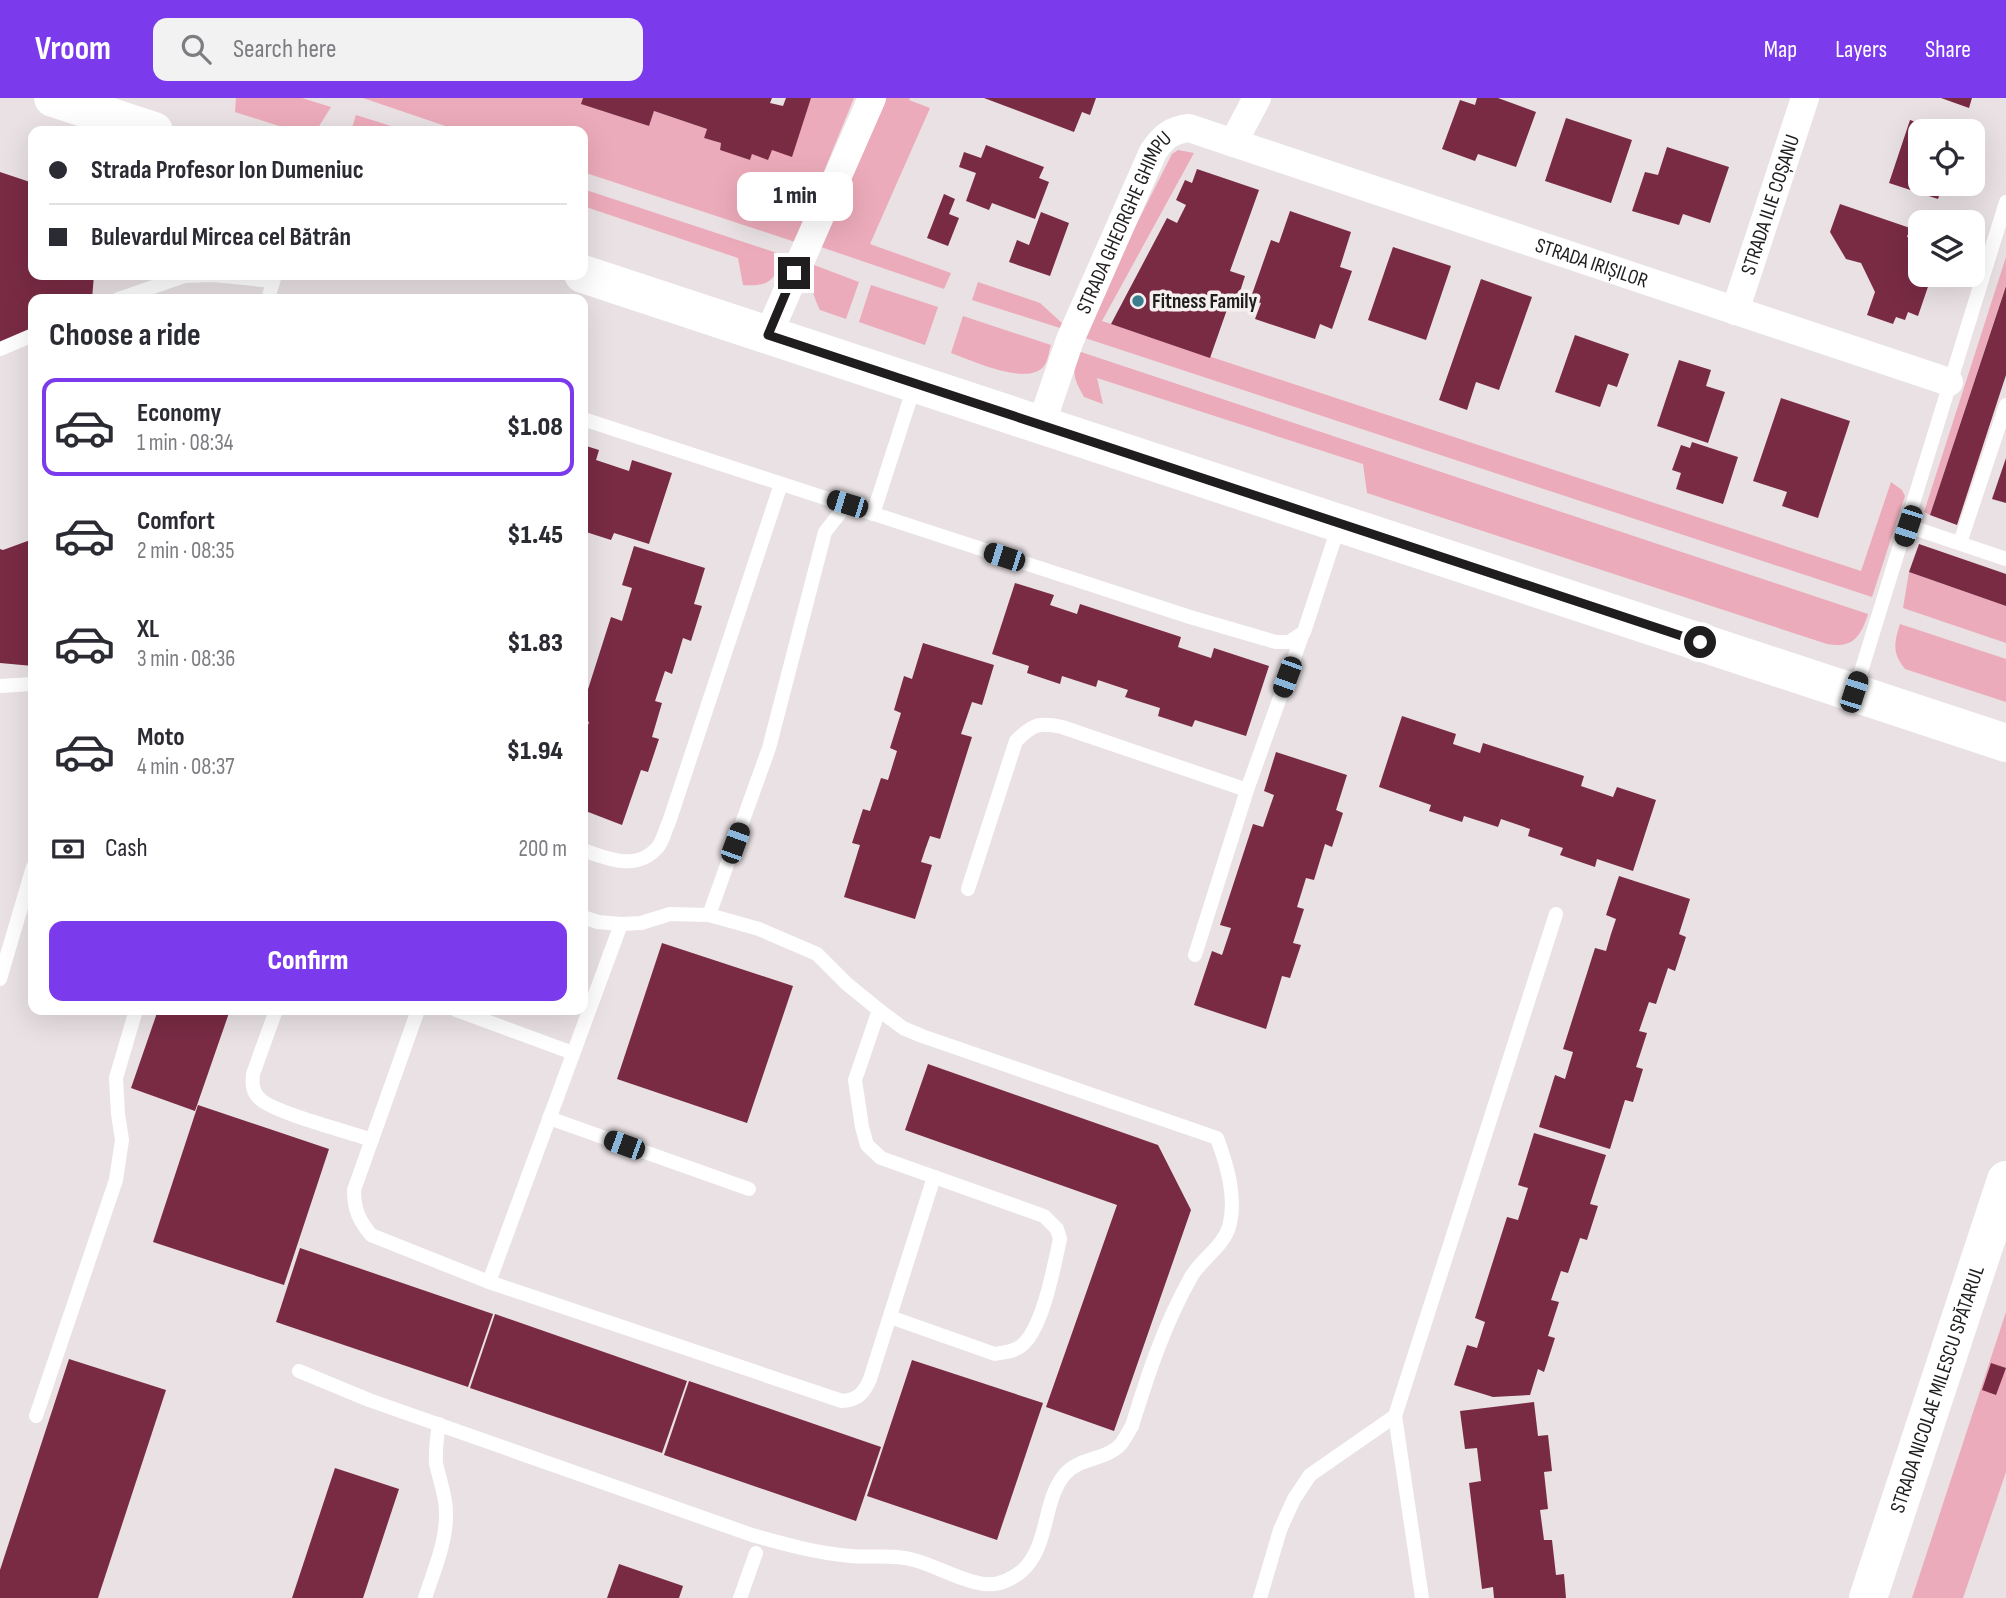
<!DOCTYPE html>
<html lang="en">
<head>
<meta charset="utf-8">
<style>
  :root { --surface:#fff; --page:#f2f2f3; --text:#2b2b33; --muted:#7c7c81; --line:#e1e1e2; --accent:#7c3aed }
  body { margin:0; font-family:"Sofia Sans Condensed",sans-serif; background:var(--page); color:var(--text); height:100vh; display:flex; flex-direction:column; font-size:26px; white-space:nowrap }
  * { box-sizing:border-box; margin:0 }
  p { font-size:23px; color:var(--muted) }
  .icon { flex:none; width:38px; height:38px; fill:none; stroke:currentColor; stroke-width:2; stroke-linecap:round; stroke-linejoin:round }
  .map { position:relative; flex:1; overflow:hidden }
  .sheet { position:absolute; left:28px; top:196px; width:560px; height:721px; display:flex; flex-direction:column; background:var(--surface); border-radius:14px; box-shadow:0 7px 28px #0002 }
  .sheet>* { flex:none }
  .hud { position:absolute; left:28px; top:28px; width:560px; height:154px; border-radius:14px; box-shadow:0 7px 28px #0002; display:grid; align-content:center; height:154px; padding:0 21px; background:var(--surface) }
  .tools { position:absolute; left:1908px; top:21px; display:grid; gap:14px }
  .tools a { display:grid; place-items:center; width:77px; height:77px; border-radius:14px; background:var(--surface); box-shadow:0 7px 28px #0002; font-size:35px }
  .end { position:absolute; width:32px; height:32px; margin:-16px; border:9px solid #1f1d1d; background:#fff; box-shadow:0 0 0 4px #fff }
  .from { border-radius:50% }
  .bubble { position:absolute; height:49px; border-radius:14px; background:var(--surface); box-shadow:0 7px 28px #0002; font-size:23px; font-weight:800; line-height:49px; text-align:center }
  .car { position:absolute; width:21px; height:42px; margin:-21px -10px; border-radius:9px; box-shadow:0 0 5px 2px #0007; background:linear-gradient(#222 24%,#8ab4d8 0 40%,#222 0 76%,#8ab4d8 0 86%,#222 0) }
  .hud b { display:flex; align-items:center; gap:24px; height:66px; font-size:26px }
  .hud b+b { border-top:2px solid var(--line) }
  .hud i { width:18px; height:18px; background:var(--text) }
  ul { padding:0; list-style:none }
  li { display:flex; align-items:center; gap:21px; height:98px; margin:0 14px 10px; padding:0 7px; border:4px solid transparent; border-radius:14px }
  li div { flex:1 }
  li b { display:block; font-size:26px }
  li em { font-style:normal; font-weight:800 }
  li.on { border-color:var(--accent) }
  li>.icon { width:63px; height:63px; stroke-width:1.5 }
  h2 { padding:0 21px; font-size:32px; line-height:84px }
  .pay { display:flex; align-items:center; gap:18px; height:77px; padding:0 21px; font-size:26px }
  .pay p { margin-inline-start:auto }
  .cta { display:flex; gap:14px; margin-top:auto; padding:14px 21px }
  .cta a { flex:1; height:80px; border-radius:14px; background:var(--accent); color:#fff; font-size:28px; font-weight:800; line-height:80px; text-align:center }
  header { display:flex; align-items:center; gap:42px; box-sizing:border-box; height:98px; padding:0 35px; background:var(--accent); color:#fff }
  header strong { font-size:33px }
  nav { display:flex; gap:38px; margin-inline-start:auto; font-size:24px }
  .search { width:490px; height:63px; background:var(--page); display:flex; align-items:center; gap:18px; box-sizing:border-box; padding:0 24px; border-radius:14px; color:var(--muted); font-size:26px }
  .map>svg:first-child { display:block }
  .green { fill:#ecabba }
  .building { fill:#792b44 }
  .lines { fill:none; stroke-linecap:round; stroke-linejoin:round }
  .lane { stroke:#fff; stroke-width:14 }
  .street { stroke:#fff; stroke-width:28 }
  .primary { stroke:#fff; stroke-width:38 }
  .route { stroke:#1f1d1d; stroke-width:9 }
  .poi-dot { fill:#3b7f8e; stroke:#f6eff0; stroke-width:2.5 }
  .labels { text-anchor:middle; stroke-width:7; stroke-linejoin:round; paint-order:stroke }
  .street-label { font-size:21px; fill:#1f1d1d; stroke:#f6eff0 }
  .poi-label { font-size:21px; font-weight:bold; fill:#1f1d1d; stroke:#f6eff0; text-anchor:start }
</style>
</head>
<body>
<header>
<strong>Vroom</strong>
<div class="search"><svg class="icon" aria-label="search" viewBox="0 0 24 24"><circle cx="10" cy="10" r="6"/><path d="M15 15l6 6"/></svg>Search here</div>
<nav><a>Map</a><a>Layers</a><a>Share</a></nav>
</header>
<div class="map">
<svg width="2006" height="1500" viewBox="0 0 2006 1500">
  <rect width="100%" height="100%" fill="#e9e1e3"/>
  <g class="green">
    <path d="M236 0H302L331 9 316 33H295L235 14Z"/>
    <path d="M363 0H583L582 6 649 28 654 13 707 31 704 40 721 45 720 52 750 62 752 56 772 52 811 0H854L795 144 583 74V33H460Z"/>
    <path d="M884 0H910L909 2 930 10 870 146 951 175 944 191 821 149Z"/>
    <path d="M356 17 407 33H351Z"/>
    <path d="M1178 52 1194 55 1102 223 1861 473 1891 384 1902 392 1905 398 1872 499 1082 239 1089 220 1172 56Z"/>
    <path d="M583 91 786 158C773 181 772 189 743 187L738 160 583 108Z"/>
    <path d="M2006 159V187L1930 417 1924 414Z"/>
    <path d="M814 167 859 184 846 221 820 212C813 198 808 183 814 167Z"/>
    <path d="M978 184 1040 205 1062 225 1060 230 972 202Z"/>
    <path d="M871 187 938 209 925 247 859 224Z"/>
    <path d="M963 218 1051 247C1049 253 1048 263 1044 268 1028 289 971 262 951 255Z"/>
    <path d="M1078 253 1868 516C1861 538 1853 551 1827 546L1367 395 1363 366 1097 280 1103 306 1084 299C1073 280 1072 274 1078 253Z"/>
    <path d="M1909 474 2006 508V545L1903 510Z"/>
    <path d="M1900 526 2006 561V604L1905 571C1892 555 1894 545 1900 526Z"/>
    <path d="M2006 1214V1374L1963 1500H1912Z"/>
  </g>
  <g class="building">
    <path d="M583 0H772L770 5 783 8 786 0H811L792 59 772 52 768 62 752 56 750 62 720 52 721 45 704 40 707 31 654 13 649 28 581 6Z"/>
    <path d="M984 0H1096L1090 17 1082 14 1074 34Z"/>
    <path d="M1477 0H1498L1536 14 1516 69 1478 56 1475 63 1442 51 1460 2 1475 7Z"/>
    <path d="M1941 0H1972L1969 10Z"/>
    <path d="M1566 20 1632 42 1611 105 1545 83Z"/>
    <path d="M1910 22 1943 33H1920V86H1943L1938 101 1889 85Z"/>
    <path d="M986 47 1044 69 1039 80 1049 84 1035 121 992 105 989 112 966 103 976 75 959 69 964 54 981 60Z"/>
    <path d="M1667 49 1729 69 1710 125 1683 116 1679 127 1632 113 1645 74 1658 77Z"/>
    <path d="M1197 71 1259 92 1230 173 1245 178 1236 206 1230 203 1210 260 1111 226 1167 120 1177 125 1186 107 1176 102 1185 82 1192 85Z"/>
    <path d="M0 74 33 85V177H94L92 201H33V232L0 244Z"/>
    <path d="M944 96 955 101 949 116 959 120 948 148 927 140Z"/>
    <path d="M1840 106 1910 130 1907 139 1920 143V177H1932L1918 218 1908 214 1905 222 1896 219 1893 226 1867 217 1875 194 1861 165 1846 161 1830 134Z"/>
    <path d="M1290 113 1351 134 1340 169 1352 173 1332 231 1320 226 1315 241 1255 221 1261 205 1250 202 1271 142 1279 145Z"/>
    <path d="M1041 114 1069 125 1050 178 1009 164 1017 142 1029 147Z"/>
    <path d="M1393 149 1451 168 1426 242 1368 222Z"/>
    <path d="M1481 181 1532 199 1499 292 1476 284 1467 312 1439 302Z"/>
    <path d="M2006 188V277L1957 427 1930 417Z"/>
    <path d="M1575 237 1629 256 1617 289 1608 286 1600 309 1555 294Z"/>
    <path d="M1679 262 1711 272 1706 288 1725 294 1708 345 1657 328Z"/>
    <path d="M1781 300 1850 323 1818 420 1782 408 1787 394 1753 383Z"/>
    <path d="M1692 344 1738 359 1723 406 1676 391 1681 375 1672 372 1681 347 1690 350Z"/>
    <path d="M583 347 599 352 596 362 629 373 632 362 672 375 649 446 614 435 611 442 583 433Z"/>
    <path d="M2006 360V405L1992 401Z"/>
    <path d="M33 441V568L0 565V451L3 452Z"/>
    <path d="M1919 446 2006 476V508L1909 474Z"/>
    <path d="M634 448 705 470 694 506 702 508 691 543 683 540 672 576 665 573 655 603 662 605 652 639 659 641 648 674 641 672 622 727 583 712V642L589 624 583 622V607L611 519 622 523 632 490 622 487Z"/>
    <path d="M1015 485 1054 497 1050 507 1077 516 1080 506 1181 539 1178 549 1211 560 1214 550 1269 568 1246 638 1195 622 1192 629 1158 618 1160 610 1125 599 1128 592 1098 582 1096 589 1062 578 1060 586 1027 575 1029 568 992 556Z"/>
    <path d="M923 545 994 567 982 607 972 604 961 636 972 639 940 741 930 738 925 752 921 764 932 767 915 821 844 799 860 747 852 745 863 711 870 713 881 680 888 682 897 653 890 650 901 615 894 612 904 578 912 581Z"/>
    <path d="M1402 618 1456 636 1453 646 1480 655 1483 645 1584 678 1581 688 1613 699 1617 689 1656 702 1633 773 1597 761 1595 769 1560 757 1563 750 1528 738 1530 731 1501 721 1498 729 1464 718 1462 724 1429 713 1431 707 1379 689Z"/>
    <path d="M1276 654 1347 677 1336 712 1343 715 1332 749 1325 746 1314 782 1306 780 1297 809 1304 811 1293 845 1301 847 1290 880 1282 878 1266 931 1194 907 1212 853 1222 857 1231 830 1220 827 1253 726 1263 729 1274 697 1264 693Z"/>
    <path d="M1619 778 1690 801 1679 836 1686 839 1675 873 1668 870 1656 906 1649 904 1639 933 1647 935 1636 969 1643 971 1633 1004 1625 1002 1610 1051 1539 1029 1555 977 1565 981 1573 954 1563 951 1595 850 1606 853 1611 836 1616 821 1606 817Z"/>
    <path d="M662 845 793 888 747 1025 617 981Z"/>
    <path d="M158 912H230L195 1013 131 990Z"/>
    <path d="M928 966 1158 1047 1191 1112 1114 1333 1046 1309 1117 1107 905 1032Z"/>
    <path d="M198 1007 329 1051 284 1187 153 1144Z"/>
    <path d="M1534 1035 1606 1057 1590 1106 1598 1108 1587 1142 1580 1140 1568 1175 1561 1173 1551 1202 1559 1204 1548 1238 1555 1240 1544 1274 1538 1271 1530 1297 1493 1299 1454 1287 1467 1247 1477 1250 1485 1224 1475 1220 1507 1119 1518 1122 1528 1090 1518 1087Z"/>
    <path d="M300 1150 493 1216 468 1289 276 1224Z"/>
    <path d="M495 1216 687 1283 662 1355 470 1290Z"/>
    <path d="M69 1261 166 1292 98 1500H0V1472Z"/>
    <path d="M912 1262 1043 1305 997 1442 867 1398Z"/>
    <path d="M1991 1265 2006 1270 1996 1297 1982 1292Z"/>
    <path d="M689 1283 881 1349 856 1423 664 1357Z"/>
    <path d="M1534 1304 1538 1338 1548 1337 1552 1373 1544 1374 1548 1411 1540 1412 1544 1442H1552L1556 1477 1564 1476 1566 1500H1494L1493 1489 1482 1491 1469 1385 1481 1383 1477 1350 1465 1351 1460 1313Z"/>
    <path d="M335 1370 399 1391 363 1500H292Z"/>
    <path d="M619 1466 683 1488 679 1500H607Z"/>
  </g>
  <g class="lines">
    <g class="lane">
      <path d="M118 201 185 178 213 177 273 183"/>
      <path d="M268 201 275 177"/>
      <path d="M0 251 33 237"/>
      <path d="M583 321 1190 519 1276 544H1289L1304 534 1339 427"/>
      <path d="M873 416 915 286"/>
      <path d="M1908 428 2006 461"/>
      <path d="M1960 445 2006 307"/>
      <path d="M0 588 33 586"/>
      <path d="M1855 593 2006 104"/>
      <path d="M583 752C607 761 637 773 657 750 663 744 665 732 669 724L781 386"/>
      <path d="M968 791 1016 643C1033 626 1039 624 1062 629L1247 692"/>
      <path d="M709 817 769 650 825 434 847 406"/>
      <path d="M1195 857 1247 692 1303 535"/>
      <path d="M0 881 33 769"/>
      <path d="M276 912 253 976C252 985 252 994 260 1001 275 1015 349 1034 372 1042"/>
      <path d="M418 912 354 1092C354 1112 359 1122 371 1137L489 1184 842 1303C858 1302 864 1295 870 1281L934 1079"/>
      <path d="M456 912 573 955"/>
      <path d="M879 912 855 982 862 1029 867 1047 881 1060 1044 1118 1057 1131 1060 1141C1054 1168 1043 1231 1021 1248 1013 1254 1005 1254 995 1256L890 1219"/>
      <path d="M549 1020 749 1091"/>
      <path d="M489 1184 621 826"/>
      <path d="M299 1273 369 1302 752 1437C784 1446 816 1455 850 1458 872 1460 893 1456 914 1462 937 1468 960 1483 984 1486 998 1488 1013 1481 1023 1472 1050 1446 1042 1403 1065 1376 1080 1359 1107 1362 1121 1346 1125 1341 1128 1334 1132 1328 1148 1276 1164 1227 1191 1179 1201 1161 1223 1149 1229 1129 1237 1100 1227 1067 1217 1040L922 938 903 930 879 912 847 886 817 856 759 831 709 817 670 816 641 825 621 826 598 824 583 819"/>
      <path d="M36 1318 116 1082 122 1042 118 1016 116 980 136 912"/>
      <path d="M425 1500C434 1472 447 1443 446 1414 446 1397 439 1381 436 1365 435 1351 437 1339 439 1326"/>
      <path d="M740 1500 756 1455"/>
      <path d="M1260 1500 1280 1432 1294 1401 1310 1377 1395 1318"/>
      <path d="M1422 1500 1395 1318 1556 816"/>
    </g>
    <g class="street">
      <path d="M1233 45 1257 0"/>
      <path id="s1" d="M1735 213 1805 0"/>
      <path d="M768 237 872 0"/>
      <path id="s2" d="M1041 327 1070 242 1153 54C1163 39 1171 32 1189 30L1949 284"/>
    </g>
    <g class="primary">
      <path d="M53 0 154 33"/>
      <path d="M583 176 2006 645"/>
      <path id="s3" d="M1868 1500 2006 1082"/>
    </g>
  </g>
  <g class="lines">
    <path class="route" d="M794 175 768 237 1700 544"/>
  </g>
  <circle class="poi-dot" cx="1138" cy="203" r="7"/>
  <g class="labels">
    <g class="street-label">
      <text dy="7" stroke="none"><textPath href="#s1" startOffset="112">STRADA ILIE COȘANU</textPath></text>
      <text dy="7" stroke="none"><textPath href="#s2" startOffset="219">STRADA GHEORGHE GHIMPU</textPath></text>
      <text dy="7" stroke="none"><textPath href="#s2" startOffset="765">STRADA IRIȘILOR</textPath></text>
      <text dy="7" stroke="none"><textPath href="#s3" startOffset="220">STRADA NICOLAE MILESCU SPĂTARUL</textPath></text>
    </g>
    <g class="poi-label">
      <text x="1152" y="210">Fitness Family</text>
    </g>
  </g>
</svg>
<div class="tools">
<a><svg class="icon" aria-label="locate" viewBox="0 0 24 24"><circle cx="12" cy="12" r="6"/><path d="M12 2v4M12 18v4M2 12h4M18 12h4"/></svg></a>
<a><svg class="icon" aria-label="layers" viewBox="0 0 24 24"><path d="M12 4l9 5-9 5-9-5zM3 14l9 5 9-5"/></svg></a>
</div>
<i class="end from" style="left:1700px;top:544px"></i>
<i class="end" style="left:794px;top:175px"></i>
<div class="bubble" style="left:737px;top:74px;width:116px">1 min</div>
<i class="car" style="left:847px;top:406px;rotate:287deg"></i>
<i class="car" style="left:1908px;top:428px;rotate:198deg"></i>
<i class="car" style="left:1004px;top:459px;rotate:288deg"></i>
<i class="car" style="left:1287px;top:579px;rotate:200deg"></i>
<i class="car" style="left:1854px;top:594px;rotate:18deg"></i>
<i class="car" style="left:735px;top:745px;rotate:20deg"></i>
<i class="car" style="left:624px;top:1047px;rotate:290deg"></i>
<div class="hud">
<b><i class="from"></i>Strada Profesor Ion Dumeniuc</b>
<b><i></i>Bulevardul Mircea cel Bătrân</b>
</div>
<section class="sheet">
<h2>Choose a ride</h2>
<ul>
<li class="on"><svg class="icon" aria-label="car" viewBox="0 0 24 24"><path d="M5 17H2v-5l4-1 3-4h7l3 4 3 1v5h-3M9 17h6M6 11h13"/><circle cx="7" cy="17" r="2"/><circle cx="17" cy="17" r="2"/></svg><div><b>Economy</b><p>1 min · 08:34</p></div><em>$1.08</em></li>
<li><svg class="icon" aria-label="car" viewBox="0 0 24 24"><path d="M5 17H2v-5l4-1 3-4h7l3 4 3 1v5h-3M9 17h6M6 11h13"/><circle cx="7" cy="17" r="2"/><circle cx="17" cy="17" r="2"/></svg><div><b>Comfort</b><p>2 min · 08:35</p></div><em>$1.45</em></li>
<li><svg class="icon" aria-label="car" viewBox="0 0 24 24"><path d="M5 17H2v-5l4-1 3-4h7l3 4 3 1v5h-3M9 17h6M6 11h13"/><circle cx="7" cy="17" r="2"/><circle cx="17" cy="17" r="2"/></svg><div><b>XL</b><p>3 min · 08:36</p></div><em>$1.83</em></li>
<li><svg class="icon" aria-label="car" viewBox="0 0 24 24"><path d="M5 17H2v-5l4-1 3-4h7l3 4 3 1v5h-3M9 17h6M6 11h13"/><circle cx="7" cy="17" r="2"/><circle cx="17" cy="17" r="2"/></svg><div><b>Moto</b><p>4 min · 08:37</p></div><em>$1.94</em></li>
</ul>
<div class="pay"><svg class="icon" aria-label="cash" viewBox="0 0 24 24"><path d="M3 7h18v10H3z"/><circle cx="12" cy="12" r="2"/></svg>Cash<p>200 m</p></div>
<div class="cta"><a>Confirm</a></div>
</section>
</div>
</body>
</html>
